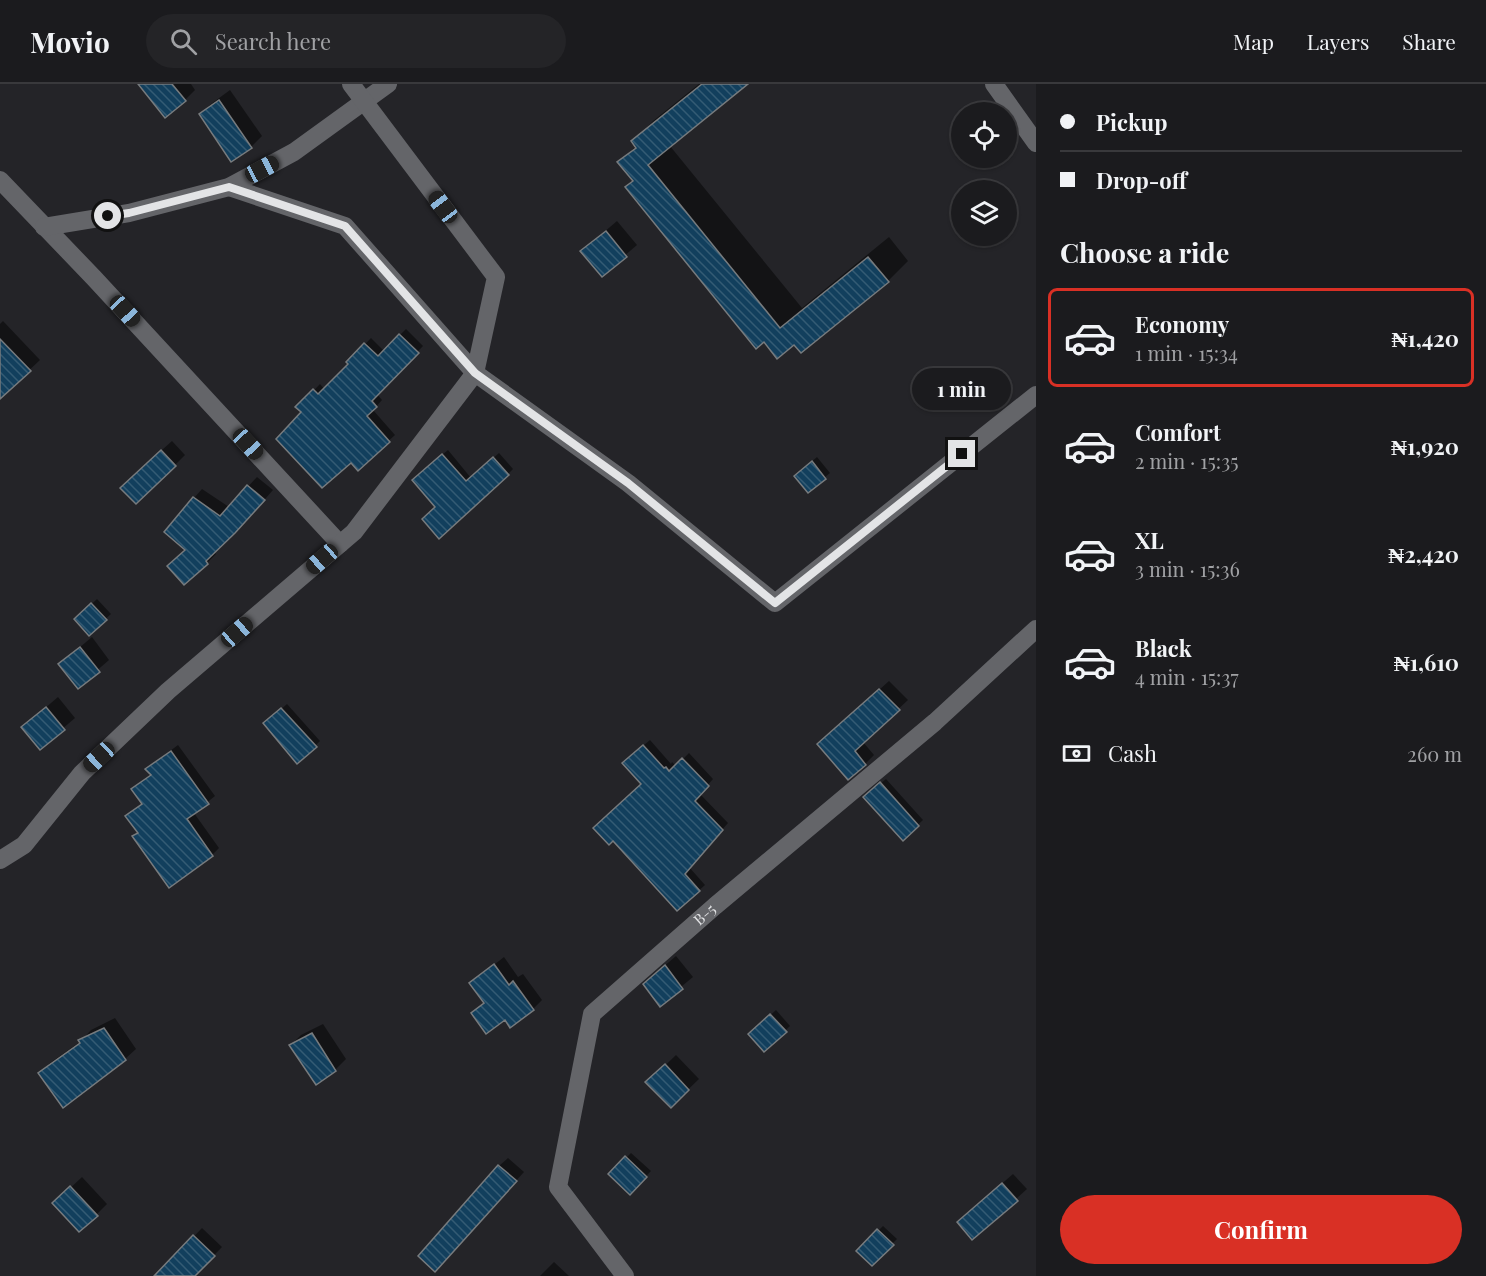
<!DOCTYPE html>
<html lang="en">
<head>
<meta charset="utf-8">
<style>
  :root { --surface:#1b1b1e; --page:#242427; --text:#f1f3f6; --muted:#a0a1a4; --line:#39393c; --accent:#d93025 }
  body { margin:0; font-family:"Playfair Display",serif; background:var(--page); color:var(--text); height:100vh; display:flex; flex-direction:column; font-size:22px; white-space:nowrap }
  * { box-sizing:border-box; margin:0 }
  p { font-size:20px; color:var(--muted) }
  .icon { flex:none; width:33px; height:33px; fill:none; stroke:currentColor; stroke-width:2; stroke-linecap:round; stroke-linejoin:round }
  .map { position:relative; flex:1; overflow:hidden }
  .drawer { display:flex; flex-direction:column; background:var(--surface); width:450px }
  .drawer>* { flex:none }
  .guide { display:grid; align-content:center; height:132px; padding:0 24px; background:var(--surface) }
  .controls { position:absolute; left:951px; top:18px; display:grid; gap:12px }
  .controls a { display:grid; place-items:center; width:66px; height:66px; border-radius:50%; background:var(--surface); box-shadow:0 2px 4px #0004,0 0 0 2px var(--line); font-size:30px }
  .end { position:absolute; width:27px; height:27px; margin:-14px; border:8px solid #e3e4e6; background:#111; box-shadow:0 0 0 3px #111 }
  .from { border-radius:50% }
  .bubble { position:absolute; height:42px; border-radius:21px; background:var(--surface); box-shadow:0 2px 4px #0004,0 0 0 2px var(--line); font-size:20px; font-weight:700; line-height:42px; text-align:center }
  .car { position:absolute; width:18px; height:36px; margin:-18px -9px; border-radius:8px; box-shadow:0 0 4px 2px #0007; background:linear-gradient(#222 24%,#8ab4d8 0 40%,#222 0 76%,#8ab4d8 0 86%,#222 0) }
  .guide b { display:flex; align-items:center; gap:21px; height:57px; font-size:22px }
  .guide b+b { border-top:2px solid var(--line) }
  .guide i { width:15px; height:15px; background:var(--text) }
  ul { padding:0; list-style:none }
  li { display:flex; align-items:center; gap:18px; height:99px; margin:0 12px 9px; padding:0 12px; border:3px solid transparent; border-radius:9px }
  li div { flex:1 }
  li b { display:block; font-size:22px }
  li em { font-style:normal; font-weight:700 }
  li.selected { border-color:var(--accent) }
  li>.icon { width:54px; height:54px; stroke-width:1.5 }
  h2 { padding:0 24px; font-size:27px; line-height:72px }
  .pay { display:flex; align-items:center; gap:15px; height:66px; padding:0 24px; font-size:22px }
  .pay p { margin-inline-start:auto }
  .button { display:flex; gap:12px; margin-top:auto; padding:12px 24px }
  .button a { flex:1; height:69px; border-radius:36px; background:var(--accent); color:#fff; font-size:24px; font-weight:700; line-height:69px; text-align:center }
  header { display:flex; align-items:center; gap:36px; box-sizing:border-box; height:84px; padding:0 30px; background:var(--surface); border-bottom:2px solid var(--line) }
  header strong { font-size:28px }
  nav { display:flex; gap:33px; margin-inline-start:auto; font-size:21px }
  .search { width:420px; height:54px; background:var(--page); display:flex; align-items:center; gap:15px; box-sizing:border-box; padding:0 21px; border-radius:33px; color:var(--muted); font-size:22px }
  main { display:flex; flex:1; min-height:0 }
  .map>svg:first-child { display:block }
  .shadow { fill:#0007 }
  .building { fill:url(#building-back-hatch); stroke:#777b7e; stroke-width:1.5 }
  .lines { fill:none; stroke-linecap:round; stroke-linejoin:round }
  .minor { stroke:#646569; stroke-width:18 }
  .route { stroke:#e3e4e6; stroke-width:8 }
  .labels { text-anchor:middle; stroke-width:4.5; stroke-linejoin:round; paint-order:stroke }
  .street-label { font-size:15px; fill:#e3e4e6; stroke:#0d0e0f }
</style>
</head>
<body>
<header>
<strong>Movio</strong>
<div class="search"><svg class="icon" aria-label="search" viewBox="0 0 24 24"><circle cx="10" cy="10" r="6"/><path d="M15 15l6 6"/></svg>Search here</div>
<nav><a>Map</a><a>Layers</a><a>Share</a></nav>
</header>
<main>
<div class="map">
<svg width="1036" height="1192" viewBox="0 0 1036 1192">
  <defs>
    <pattern id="building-back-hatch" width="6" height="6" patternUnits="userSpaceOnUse" patternTransform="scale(1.5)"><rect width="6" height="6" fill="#123f5d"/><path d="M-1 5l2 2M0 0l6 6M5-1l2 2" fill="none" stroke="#345b74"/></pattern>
  </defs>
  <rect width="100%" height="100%" fill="#242428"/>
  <g class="shadow">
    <path d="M140 0H191L195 6 185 16Z"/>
    <path d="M699 0H744L670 62 802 224 889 153 908 177 888 197 801 267 634 96 619 78 636 62 633 58 653 37Z"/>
    <path d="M230 6 262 52 251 63 232 76 200 30 211 20Z"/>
    <path d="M617 137 637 161 602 191 582 167Z"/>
    <path d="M3 237 40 276 8 306 0 298V240Z"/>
    <path d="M406 245 423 262 377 310 382 316 373 326 395 351 358 385 298 323 320 300 325 306 350 280 348 278 371 254 384 267Z"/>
    <path d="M172 357 185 371 175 381 132 393Z"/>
    <path d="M448 366 471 394 499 369 513 385 508 390 437 423 418 391Z"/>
    <path d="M817 373 830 389 808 407 801 387Z"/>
    <path d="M257 393 273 406 244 439 214 468 216 470 207 479 187 465 194 414 202 405 229 423Z"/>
    <path d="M97 515 111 530 89 550 76 535Z"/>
    <path d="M92 553 109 576 78 603 60 580Z"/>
    <path d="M889 597 908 616 863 658 874 671 865 680 828 652Z"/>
    <path d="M58 613 75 634 40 664 23 643Z"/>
    <path d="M287 620 320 657 315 662 270 635Z"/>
    <path d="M650 656 671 680 672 678 676 682 689 669 713 695 700 710 728 739 689 783 705 801 678 825 643 700 630 673Z"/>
    <path d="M178 661 215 712 194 729 219 764 212 771 139 748 127 732 143 719 133 705 152 690 147 685 154 679Z"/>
    <path d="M886 695 923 736 903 755 870 708Z"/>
    <path d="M676 872 693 893 660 920 655 890Z"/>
    <path d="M504 873 518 893 523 890 542 916 533 925 506 934 473 929 485 917 471 899Z"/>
    <path d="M776 926 790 942 765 966 750 950Z"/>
    <path d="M115 934 136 965 125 975 40 990 50 979 81 957 91 946Z"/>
    <path d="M323 940 346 975 335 986 316 999 291 961 301 951Z"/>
    <path d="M676 971 699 995 671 1022 648 998Z"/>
    <path d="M631 1069 651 1087 630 1109 610 1090Z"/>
    <path d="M508 1074 524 1088 444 1177 499 1082Z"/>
    <path d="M1013 1090 1027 1105 973 1154 969 1128Z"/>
    <path d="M82 1093 107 1120 96 1131 65 1109Z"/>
    <path d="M883 1142 897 1155 872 1180 858 1167Z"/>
    <path d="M202 1144 222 1163 194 1192H156Z"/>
    <path d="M554 1178 569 1192H540Z"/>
  </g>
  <g class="building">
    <path d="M138 0H172L186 17 165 34Z"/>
    <path d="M702 0H748L648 81 780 244 868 173 889 198 801 269 794 261 777 275 764 258 756 265 625 103 633 97 617 78 636 64 631 57Z"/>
    <path d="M219 16 252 64 231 78 199 30Z"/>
    <path d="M606 147 627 173 602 193 580 167Z"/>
    <path d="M399 250 419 269 372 317 377 323 367 332 390 358 358 387 351 379 322 404 276 355 301 328 295 323 313 305 318 310 348 280 346 278 364 259 378 272Z"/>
    <path d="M0 255 31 287 0 315Z"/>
    <path d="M161 366 176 382 136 420 120 404Z"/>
    <path d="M442 370 466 397 493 373 509 391 439 455 422 435 435 423 412 396Z"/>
    <path d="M812 377 826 395 808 409 794 392Z"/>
    <path d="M247 401 265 416 235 449 206 477 208 480 184 501 167 482 185 466 164 448 193 413 220 432Z"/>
    <path d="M91 519 107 536 89 552 74 535Z"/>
    <path d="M80 563 100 588 78 605 58 580Z"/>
    <path d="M879 605 900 626 855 667 866 681 848 696 817 660Z"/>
    <path d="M46 623 65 646 40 666 21 643Z"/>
    <path d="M281 624 317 663 297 680 263 639Z"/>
    <path d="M643 661 664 684 666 683 669 687 682 674 709 702 695 717 723 746 685 790 700 807 677 827 613 757 609 761 593 744 641 700 622 679Z"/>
    <path d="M171 667 209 720 187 735 213 772 169 804 132 752 138 749 125 732 142 720 131 705 151 691 145 685Z"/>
    <path d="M880 698 919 742 903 757 863 713Z"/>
    <path d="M494 880 509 901 513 897 534 926 510 944 505 936 486 950 471 929 484 919 469 899Z"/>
    <path d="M665 881 683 905 660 923 643 900Z"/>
    <path d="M770 930 787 948 764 968 748 950Z"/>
    <path d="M104 944 126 976 63 1024 38 989 80 959 78 956Z"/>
    <path d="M312 949 336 987 316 1001 289 961Z"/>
    <path d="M665 980 689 1006 671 1024 645 998Z"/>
    <path d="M625 1072 647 1093 630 1111 608 1090Z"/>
    <path d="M498 1081 517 1097 435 1188 418 1172Z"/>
    <path d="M1002 1099 1018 1117 972 1156 957 1138Z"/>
    <path d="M70 1102 98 1132 79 1148 52 1119Z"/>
    <path d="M877 1145 894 1161 872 1182 856 1167Z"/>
    <path d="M193 1151 215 1172 195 1192H154Z"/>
  </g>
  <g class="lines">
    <g class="minor">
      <path d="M994 0 1036 59"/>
      <path d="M0 96 94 194 340 460"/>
      <path d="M229 103 345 142 475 289 628 399 775 519 1036 311"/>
      <path d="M44 143 129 129 229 103 294 68 388 0"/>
      <path d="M0 776 24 761 82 689 168 607 354 448 475 289 496 193 351 0"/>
      <path id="s1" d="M625 1192 558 1103 592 930 715 822 935 638 1036 545"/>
    </g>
  </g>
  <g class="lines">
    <path class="route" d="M108 132 129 129 229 103 345 142 475 289 628 399 775 519 962 370"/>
  </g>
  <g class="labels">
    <g class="street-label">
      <text dy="5" stroke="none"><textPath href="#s1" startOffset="438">B-5</textPath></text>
    </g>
  </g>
</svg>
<div class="controls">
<a><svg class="icon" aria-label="locate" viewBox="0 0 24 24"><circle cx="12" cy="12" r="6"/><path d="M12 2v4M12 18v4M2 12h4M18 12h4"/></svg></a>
<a><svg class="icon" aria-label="layers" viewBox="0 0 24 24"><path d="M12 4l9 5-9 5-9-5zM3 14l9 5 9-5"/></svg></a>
</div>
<i class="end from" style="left:108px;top:132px"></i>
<i class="end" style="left:962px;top:370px"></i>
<div class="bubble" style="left:912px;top:284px;width:99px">1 min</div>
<i class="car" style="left:262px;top:85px;rotate:62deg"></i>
<i class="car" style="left:443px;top:123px;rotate:323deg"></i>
<i class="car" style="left:125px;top:227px;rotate:137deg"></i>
<i class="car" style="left:248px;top:360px;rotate:137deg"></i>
<i class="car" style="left:322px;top:475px;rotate:229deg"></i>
<i class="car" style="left:237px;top:548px;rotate:49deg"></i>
<i class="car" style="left:99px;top:673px;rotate:227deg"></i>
</div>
<section class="drawer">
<div class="guide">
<b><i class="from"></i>Pickup</b>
<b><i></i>Drop-off</b>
</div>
<h2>Choose a ride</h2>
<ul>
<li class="selected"><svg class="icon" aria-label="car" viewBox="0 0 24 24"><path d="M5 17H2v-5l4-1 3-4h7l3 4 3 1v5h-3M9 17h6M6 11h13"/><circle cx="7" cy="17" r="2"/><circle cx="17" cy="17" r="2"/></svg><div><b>Economy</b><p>1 min · 15:34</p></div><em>₦1,420</em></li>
<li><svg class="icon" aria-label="car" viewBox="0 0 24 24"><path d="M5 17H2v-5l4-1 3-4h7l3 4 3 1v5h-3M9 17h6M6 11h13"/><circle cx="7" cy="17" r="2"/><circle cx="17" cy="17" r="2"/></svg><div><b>Comfort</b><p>2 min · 15:35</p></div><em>₦1,920</em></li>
<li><svg class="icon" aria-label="car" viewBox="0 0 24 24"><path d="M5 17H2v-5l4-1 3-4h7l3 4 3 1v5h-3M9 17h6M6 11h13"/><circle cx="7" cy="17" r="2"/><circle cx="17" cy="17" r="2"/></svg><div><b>XL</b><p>3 min · 15:36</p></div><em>₦2,420</em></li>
<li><svg class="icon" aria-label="car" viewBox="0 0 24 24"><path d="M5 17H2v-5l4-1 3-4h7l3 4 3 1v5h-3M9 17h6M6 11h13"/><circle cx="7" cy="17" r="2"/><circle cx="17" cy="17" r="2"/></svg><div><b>Black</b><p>4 min · 15:37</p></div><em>₦1,610</em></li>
</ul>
<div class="pay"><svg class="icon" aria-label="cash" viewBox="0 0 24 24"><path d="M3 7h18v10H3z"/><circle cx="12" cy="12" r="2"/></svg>Cash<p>260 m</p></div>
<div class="button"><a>Confirm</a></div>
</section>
</main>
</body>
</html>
